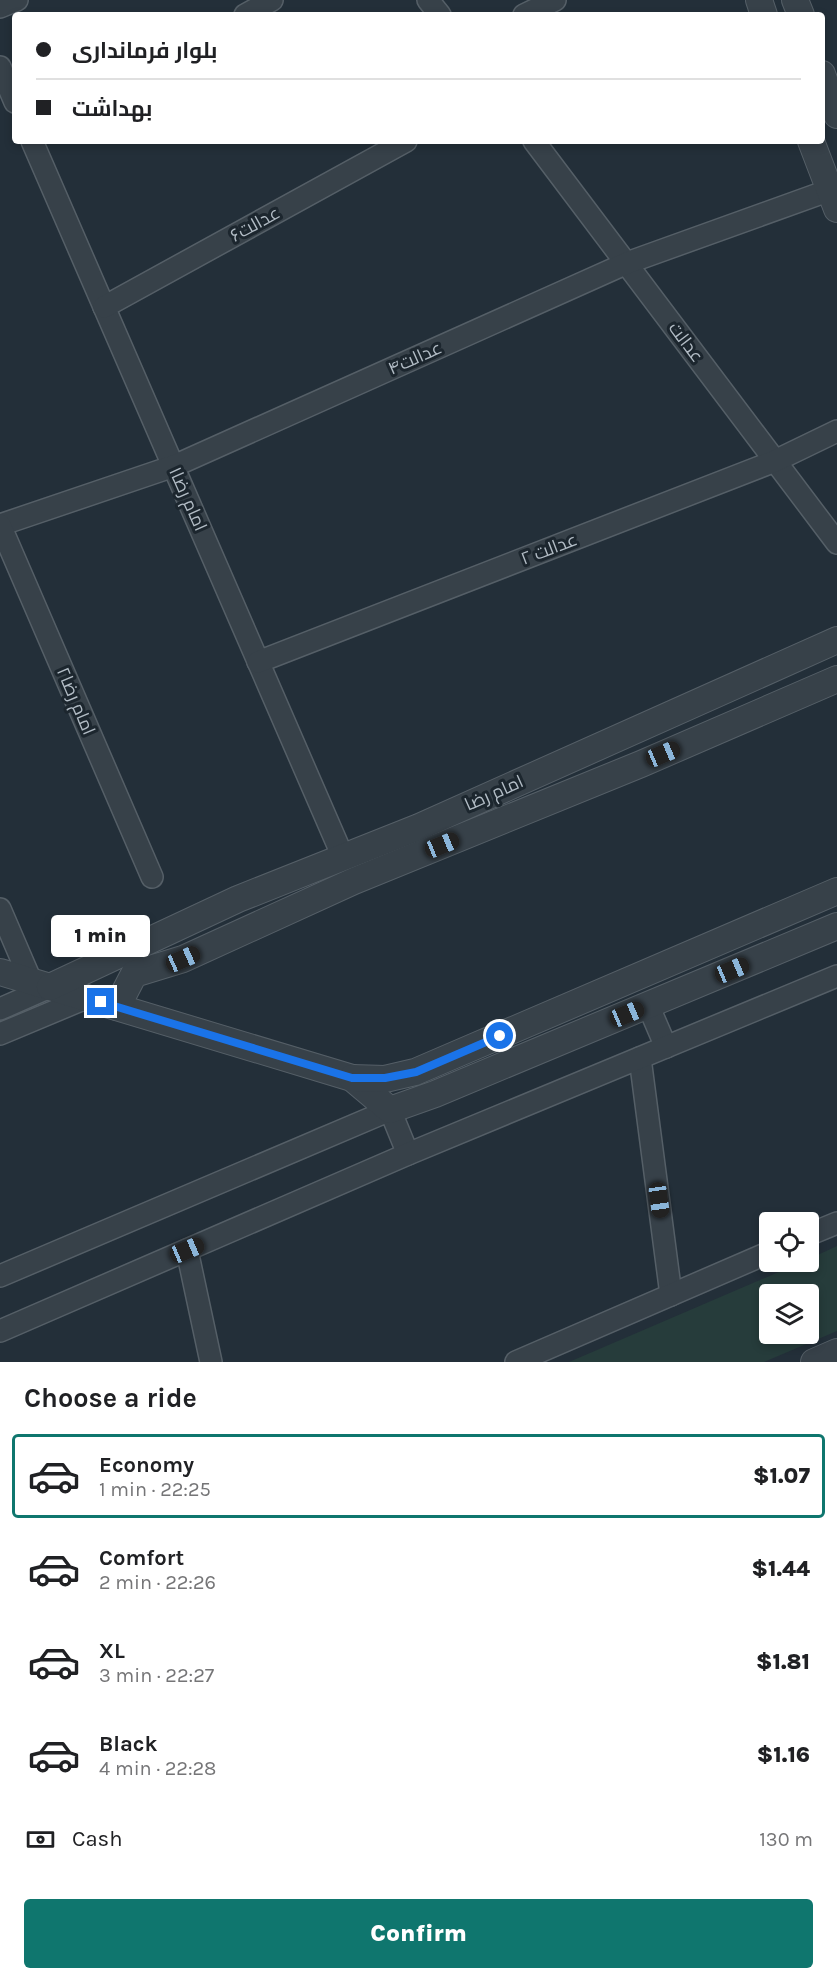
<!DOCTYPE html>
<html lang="en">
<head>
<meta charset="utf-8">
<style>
  :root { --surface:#fff; --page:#f6f6f6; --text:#202124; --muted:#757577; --line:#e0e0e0; --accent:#0f766e }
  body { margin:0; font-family:Karla,Cairo,sans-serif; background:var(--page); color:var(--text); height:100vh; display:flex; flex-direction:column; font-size:22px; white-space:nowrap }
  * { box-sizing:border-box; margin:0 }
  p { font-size:20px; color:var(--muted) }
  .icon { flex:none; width:33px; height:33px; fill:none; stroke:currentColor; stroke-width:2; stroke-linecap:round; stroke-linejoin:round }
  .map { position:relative; height:1362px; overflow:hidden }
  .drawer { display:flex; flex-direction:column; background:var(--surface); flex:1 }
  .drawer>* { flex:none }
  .top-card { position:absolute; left:12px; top:12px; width:813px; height:132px; border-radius:6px; box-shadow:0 3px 9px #0003; display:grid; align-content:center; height:132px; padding:0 24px; background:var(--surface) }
  .controls { position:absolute; left:759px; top:1212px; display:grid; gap:12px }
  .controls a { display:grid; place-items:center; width:60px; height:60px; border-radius:6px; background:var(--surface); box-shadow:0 3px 9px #0003; font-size:30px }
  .end { position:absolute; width:27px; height:27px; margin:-14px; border:8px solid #1a73e8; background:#fff; box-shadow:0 0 0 3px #fff }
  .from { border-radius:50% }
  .bubble { position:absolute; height:42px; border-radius:6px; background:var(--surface); box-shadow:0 3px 9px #0003; font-size:20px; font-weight:800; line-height:42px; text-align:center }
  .car { position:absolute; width:18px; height:36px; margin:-18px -9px; border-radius:8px; box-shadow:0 0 4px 2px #0007; background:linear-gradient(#222 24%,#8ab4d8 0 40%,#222 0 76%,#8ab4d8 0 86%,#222 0) }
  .top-card b { display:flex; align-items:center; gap:21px; height:57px; font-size:22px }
  .top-card b+b { border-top:2px solid var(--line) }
  .top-card i { width:15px; height:15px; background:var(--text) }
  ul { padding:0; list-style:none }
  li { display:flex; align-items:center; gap:18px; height:84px; margin:0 12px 9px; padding:0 12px; border:3px solid transparent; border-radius:6px }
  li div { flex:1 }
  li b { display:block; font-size:22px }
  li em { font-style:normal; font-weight:800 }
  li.active { border-color:var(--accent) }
  li>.icon { width:54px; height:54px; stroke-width:1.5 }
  h2 { padding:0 24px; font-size:27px; line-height:72px }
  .pay { display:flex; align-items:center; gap:15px; height:66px; padding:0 24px; font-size:22px }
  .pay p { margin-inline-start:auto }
  .cta { display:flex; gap:12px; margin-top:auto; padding:12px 24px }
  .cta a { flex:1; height:69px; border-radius:6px; background:var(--accent); color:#fff; font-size:24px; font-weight:800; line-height:69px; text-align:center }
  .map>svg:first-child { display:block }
  .green { fill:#263c3b; fill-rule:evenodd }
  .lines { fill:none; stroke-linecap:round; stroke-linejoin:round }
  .minor-casing { stroke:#555f67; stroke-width:24 }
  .tertiary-casing { stroke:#555f67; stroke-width:28 }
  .minor { stroke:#374149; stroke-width:21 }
  .tertiary { stroke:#374149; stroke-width:26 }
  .route { stroke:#1a73e8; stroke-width:8 }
  .labels { text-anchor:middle; stroke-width:6; stroke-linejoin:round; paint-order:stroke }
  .street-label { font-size:18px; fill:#b2bcc5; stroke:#1c262e }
</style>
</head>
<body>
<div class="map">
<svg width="837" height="1362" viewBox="0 0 837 1362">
  <rect width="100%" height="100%" fill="#232f39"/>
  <path class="green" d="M837 1246V1331L764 1362H569L802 1262H808L809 1259ZM770 1294H808V1334H770Z"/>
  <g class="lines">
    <defs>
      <g id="minor">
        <path d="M428 0 440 15"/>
        <path d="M0 7 17 0"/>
        <path d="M245 15 272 0"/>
        <path d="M524 15 555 0"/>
        <path d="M0 67 15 102"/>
        <path d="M32 141 343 857"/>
        <path d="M534 141 837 543"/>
        <path d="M104 307 406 141"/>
        <path d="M0 525 174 466 627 263 830 190"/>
        <path d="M0 525 152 877"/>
        <path d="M258 662 775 461 837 431"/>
        <path d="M0 909 31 981"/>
        <path d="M648 1005 666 1047"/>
        <path d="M0 1009 50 987"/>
        <path d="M0 1034 86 998"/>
        <path d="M640 1058 671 1295"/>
        <path d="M808 1235 837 1223"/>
        <path d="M187 1250 211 1362"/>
        <path d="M0 1276 390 1110 408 1154"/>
        <path d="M0 1331 408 1154 837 976"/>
        <path d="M516 1362 770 1252"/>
      </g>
      <g id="tertiary">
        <path d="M759 0 764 15"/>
        <path d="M795 0 801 15"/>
        <path d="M822 74 837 115"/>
        <path d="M811 141 837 209"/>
        <path d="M0 972 352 1078 390 1110 435 1094 837 926"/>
        <path d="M50 987 238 899 419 827 837 640"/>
        <path d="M117 1007 134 974 183 959 354 881 641 764 837 679"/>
        <path d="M352 1078 385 1079 415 1072 837 891"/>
        <path d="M814 1362 837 1352"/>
      </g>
    </defs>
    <use href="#minor" class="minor-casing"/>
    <use href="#tertiary" class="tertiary-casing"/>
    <use href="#minor" class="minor"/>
    <use href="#tertiary" class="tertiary"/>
  </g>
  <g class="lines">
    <path class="route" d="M101 1002 352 1078H385L416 1072 500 1036"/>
  </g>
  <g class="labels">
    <g class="street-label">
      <text transform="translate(255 224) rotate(-29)" y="6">عدالت۶</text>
      <text transform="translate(686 342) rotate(53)" y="6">عدالت</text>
      <text transform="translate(415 358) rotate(-24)" y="6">عدالت۴</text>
      <text transform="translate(188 499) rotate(66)" y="6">امام رضا۱</text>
      <text transform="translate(549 549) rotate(-21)" y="6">عدالت ۲</text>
      <text transform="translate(76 701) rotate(67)" y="6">امام رضا۲</text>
      <text transform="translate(494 793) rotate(-24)" y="6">امام رضا</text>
    </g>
  </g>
</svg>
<div class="controls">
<a><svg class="icon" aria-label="locate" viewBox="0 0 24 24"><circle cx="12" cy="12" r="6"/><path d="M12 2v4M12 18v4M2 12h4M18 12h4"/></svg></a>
<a><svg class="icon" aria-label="layers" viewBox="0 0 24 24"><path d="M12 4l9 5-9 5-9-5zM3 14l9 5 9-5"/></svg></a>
</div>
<i class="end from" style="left:500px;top:1036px"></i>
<i class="end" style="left:101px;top:1002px"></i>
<div class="bubble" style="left:51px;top:915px;width:99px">1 min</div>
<i class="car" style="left:663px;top:754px;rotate:67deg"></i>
<i class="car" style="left:442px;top:845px;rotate:68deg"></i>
<i class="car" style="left:183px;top:959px;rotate:66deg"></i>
<i class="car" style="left:732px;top:970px;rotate:67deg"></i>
<i class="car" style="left:627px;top:1014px;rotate:67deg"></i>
<i class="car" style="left:659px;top:1200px;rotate:172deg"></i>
<i class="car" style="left:187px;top:1250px;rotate:67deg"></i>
<div class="top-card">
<b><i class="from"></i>بلوار فرمانداری</b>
<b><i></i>بهداشت</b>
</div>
</div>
<section class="drawer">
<h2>Choose a ride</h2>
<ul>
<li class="active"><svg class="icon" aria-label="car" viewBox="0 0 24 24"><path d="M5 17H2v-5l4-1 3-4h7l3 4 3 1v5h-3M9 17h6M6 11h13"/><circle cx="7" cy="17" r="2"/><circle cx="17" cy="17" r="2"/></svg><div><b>Economy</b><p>1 min · 22:25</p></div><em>$1.07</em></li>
<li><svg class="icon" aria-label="car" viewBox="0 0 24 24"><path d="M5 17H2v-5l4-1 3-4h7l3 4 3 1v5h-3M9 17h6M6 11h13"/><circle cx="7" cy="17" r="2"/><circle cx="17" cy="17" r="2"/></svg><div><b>Comfort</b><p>2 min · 22:26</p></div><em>$1.44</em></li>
<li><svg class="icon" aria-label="car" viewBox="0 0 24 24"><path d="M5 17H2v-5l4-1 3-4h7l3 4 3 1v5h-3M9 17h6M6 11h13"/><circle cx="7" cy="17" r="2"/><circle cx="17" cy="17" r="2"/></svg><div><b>XL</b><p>3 min · 22:27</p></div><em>$1.81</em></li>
<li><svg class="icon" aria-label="car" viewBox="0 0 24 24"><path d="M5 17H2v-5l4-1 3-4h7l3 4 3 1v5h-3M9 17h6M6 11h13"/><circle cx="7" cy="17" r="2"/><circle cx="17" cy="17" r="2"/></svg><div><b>Black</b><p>4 min · 22:28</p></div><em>$1.16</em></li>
</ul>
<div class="pay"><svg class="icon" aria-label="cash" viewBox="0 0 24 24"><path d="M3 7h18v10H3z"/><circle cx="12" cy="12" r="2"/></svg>Cash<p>130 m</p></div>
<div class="cta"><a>Confirm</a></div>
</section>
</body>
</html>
